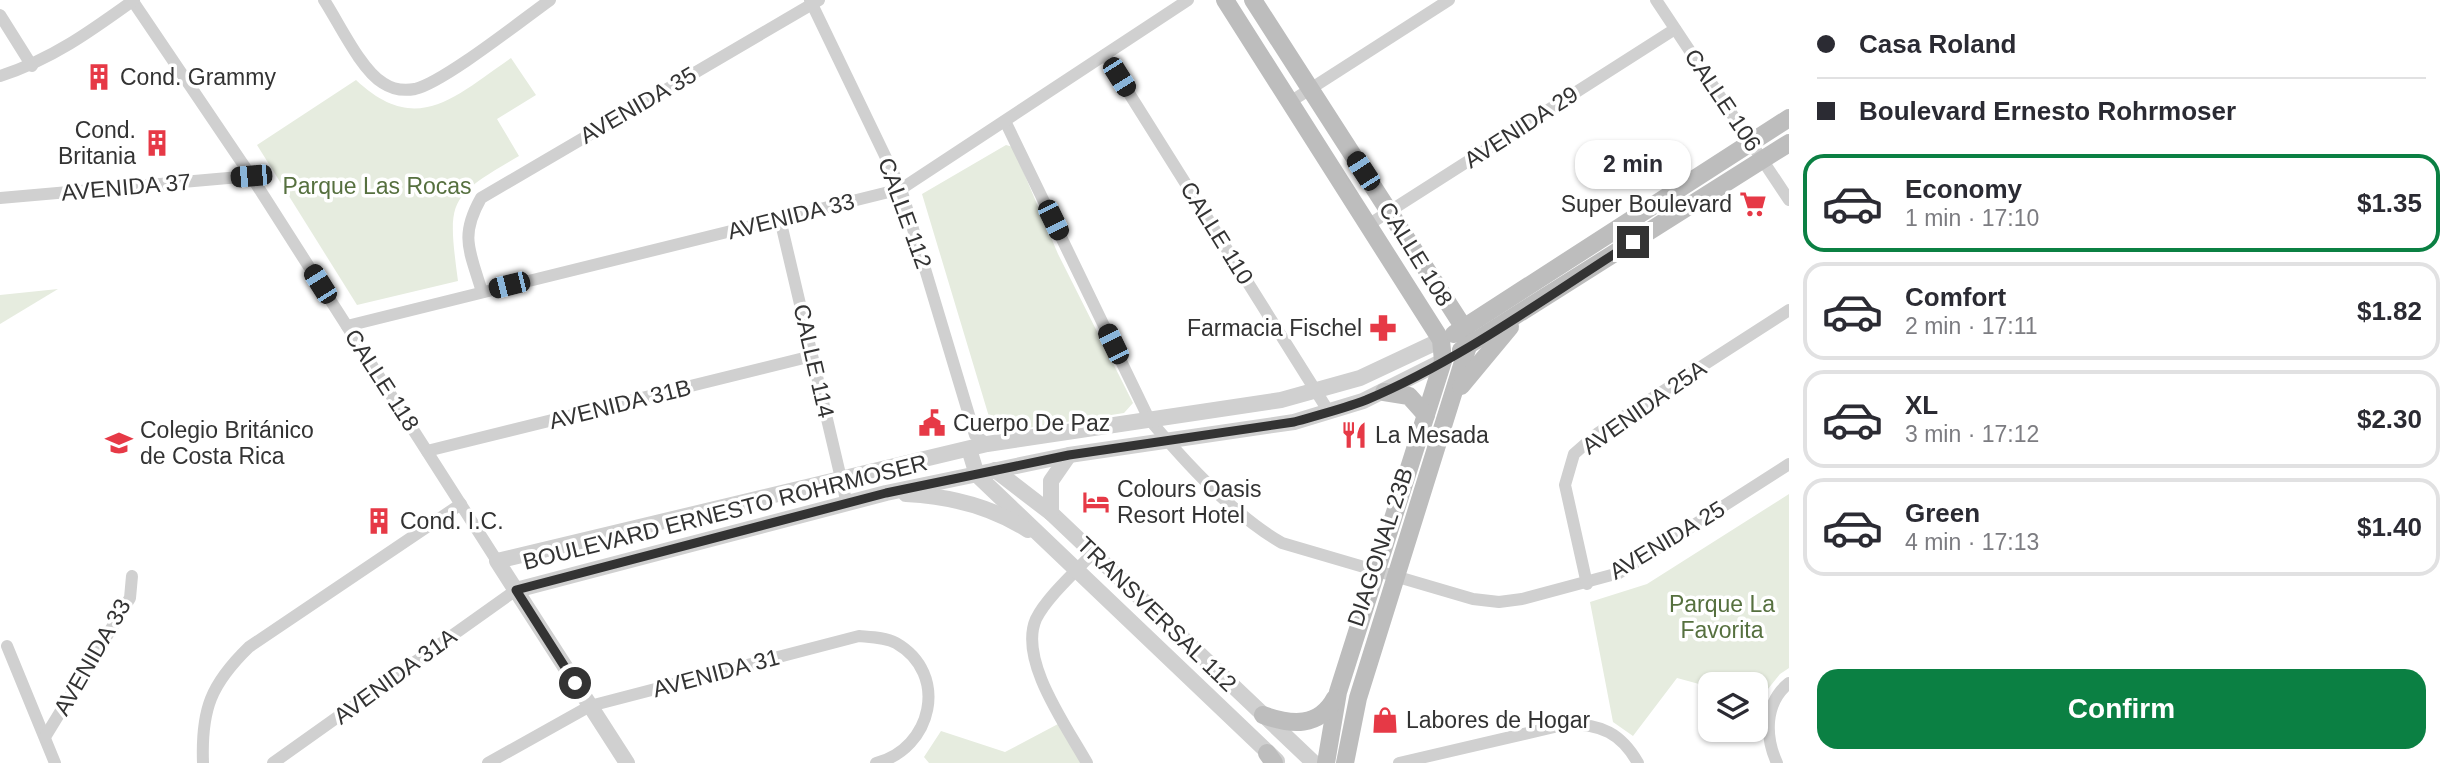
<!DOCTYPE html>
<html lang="en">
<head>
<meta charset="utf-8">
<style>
  :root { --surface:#fff; --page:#f7f7f7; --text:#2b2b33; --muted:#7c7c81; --line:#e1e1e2; --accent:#0b8043 }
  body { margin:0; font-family:Arial,sans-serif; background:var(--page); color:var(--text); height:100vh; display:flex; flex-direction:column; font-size:26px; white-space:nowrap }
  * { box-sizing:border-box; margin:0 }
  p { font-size:23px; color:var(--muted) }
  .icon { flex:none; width:38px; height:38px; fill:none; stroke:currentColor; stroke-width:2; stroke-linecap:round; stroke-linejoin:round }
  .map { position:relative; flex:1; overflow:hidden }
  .sheet { display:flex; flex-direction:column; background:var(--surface); width:665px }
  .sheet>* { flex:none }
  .hud { display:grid; align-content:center; height:154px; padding:0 28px; background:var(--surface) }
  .controls { position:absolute; left:1698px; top:672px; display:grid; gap:14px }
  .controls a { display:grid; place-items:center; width:70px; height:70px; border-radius:14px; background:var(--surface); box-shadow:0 2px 5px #0004; font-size:35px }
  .end { position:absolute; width:32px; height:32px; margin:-16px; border:9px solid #333; background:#fff; box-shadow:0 0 0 4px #fff }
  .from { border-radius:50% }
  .bubble { position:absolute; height:49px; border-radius:21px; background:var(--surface); box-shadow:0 2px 5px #0004; font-size:23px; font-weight:700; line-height:49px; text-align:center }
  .car { position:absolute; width:21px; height:42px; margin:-21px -10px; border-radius:9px; box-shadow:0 0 5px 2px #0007; background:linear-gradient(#222 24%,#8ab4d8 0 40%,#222 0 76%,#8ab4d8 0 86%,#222 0) }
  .hud b { display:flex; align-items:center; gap:24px; height:66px; font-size:26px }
  .hud b+b { border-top:2px solid var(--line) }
  .hud i { width:18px; height:18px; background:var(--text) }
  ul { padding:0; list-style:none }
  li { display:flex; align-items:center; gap:21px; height:98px; margin:0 14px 10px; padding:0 14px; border:4px solid var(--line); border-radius:21px }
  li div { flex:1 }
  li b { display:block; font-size:26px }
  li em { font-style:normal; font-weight:700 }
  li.on { border-color:var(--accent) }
  li>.icon { width:63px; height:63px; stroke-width:1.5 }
  .primary-button { display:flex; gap:14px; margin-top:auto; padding:14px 28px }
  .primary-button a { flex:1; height:80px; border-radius:21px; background:var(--accent); color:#fff; font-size:28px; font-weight:700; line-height:80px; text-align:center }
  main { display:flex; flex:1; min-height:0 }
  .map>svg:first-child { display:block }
  .green { fill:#e6ecdf }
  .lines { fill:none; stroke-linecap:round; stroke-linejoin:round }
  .minor { stroke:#d0d0d0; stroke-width:12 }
  .tertiary { stroke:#d0d0d0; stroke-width:16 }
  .secondary { stroke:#bdbdbd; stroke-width:18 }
  .route { stroke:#333; stroke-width:9 }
  .labels { text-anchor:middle; stroke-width:7; stroke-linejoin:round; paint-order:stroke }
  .poi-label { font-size:23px; fill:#333; stroke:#fff; text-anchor:start }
  .street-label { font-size:23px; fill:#333; stroke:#fff }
  .park-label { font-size:23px; fill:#56703f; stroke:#fff }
</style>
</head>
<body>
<main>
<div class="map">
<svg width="1789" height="763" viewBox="0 0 1789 763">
  <rect width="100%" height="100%" fill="#fff"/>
  <g class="green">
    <path d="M511 58 536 95 497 119 519 156C448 198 447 198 458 281L357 305 257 145 356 80C417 137 454 97 511 58Z"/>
    <path d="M1006 145 1013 147 1058 254 1133 403 1124 413 1001 432 993 430 922 194Z"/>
    <path d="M58 289 0 324V295Z"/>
    <path d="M1789 494V668L1780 674 1759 700 1755 699V684H1710V687L1677 678 1633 736 1613 722 1590 602 1647 584Z"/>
    <path d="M1058 724 1081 763H929L924 757 941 731 1005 752Z"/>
  </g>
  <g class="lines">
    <g class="minor">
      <path d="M132 0 251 176 497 561"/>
      <path d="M324 0C339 23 361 70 383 83 392 89 404 91 415 89 444 82 522 20 550 0"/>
      <path d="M810 0 901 189 975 435 987 444"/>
      <path d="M1656 0 1789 200"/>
      <path d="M0 15 32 66"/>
      <path d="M1105 55 1329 412"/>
      <path d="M0 76C51 60 91 31 134 0"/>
      <path d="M1290 102 1449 0"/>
      <path d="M1005 121 1149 419C1185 462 1233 515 1282 543L1473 599 1499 602 1522 599 1619 573 1789 464"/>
      <path d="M0 198 251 176"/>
      <path d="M780 219 847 504"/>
      <path d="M1368 225 1675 29"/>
      <path d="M482 292C470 251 459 237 481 198L819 0"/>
      <path d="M347 326 901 189 1188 0"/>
      <path d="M427 451 812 356"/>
      <path d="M1587 584 1565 485 1574 454 1598 433 1789 310"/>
      <path d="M7 646 55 763"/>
      <path d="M45 737 130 598 132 576"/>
      <path d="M203 763C201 709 211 684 249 647L461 504"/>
      <path d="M273 763 516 590"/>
      <path d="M488 763 590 706 859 636C871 637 885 637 896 643 950 674 932 749 876 763"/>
      <path d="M1087 763C1067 727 1018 660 1036 619 1046 598 1077 570 1093 553"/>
      <path d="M1399 763 1567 724C1601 724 1621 733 1638 763"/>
      <path d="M1777 763C1765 737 1764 703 1789 683"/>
    </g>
    <g class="tertiary">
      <path d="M969 449 977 475 1277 761"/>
      <path d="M995 470 1051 513 1314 763"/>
      <path d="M906 494C948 496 992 507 1028 530"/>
      <path d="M1051 513V481L1069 455"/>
      <path d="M516 590 886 493 1069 455 1294 422 1363 401 1443 361"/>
      <path d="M627 763 497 561 987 444 1281 400 1360 378 1441 340"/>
    </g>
    <g class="secondary">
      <path d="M1225 0 1441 340 1443 361 1338 692 1326 763"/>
      <path d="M1253 0 1464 328 1468 346 1358 698 1345 763"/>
      <path d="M1454 334 1789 118"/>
      <path d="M1461 350 1789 143"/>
      <path d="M1461 386 1510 327"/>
      <path d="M1384 392 1409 396 1426 415"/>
      <path d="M1263 715C1291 725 1319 728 1335 698"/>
      <path d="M1267 753 1274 763"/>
    </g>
  </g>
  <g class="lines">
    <path class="route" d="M575 683 516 590 886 493 1069 455 1294 422C1318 415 1343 409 1366 400 1461 360 1546 297 1633 242"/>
  </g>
  <defs>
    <symbol id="building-bare" viewBox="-9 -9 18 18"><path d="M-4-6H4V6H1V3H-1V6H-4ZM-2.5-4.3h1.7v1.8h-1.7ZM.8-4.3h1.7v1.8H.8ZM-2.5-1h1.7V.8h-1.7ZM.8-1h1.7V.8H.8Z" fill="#e63946" stroke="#fff" stroke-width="2.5" paint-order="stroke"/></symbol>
    <symbol id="supermarket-bare" viewBox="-9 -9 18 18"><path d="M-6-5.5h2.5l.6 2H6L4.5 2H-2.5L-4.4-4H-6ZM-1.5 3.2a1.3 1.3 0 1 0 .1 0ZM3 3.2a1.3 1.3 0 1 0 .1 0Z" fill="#e63946" stroke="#fff" stroke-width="2.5" paint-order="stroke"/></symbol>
    <symbol id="pharmacy-bare" viewBox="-9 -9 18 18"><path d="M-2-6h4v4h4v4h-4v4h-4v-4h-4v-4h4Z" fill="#e63946" stroke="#fff" stroke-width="2.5" paint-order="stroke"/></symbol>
    <symbol id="civic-bare" viewBox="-9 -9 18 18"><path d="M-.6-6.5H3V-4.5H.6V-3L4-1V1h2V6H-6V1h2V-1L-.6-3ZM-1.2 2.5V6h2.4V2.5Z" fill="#e63946" stroke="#fff" stroke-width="2.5" paint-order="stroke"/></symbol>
    <symbol id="restaurant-bare" viewBox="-9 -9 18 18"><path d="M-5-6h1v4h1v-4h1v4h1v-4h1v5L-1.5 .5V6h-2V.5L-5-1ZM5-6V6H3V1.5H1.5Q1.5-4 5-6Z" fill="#e63946" stroke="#fff" stroke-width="2.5" paint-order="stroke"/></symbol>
    <symbol id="school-bare" viewBox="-9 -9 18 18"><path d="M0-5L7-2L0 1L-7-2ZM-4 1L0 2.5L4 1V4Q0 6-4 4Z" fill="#e63946" stroke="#fff" stroke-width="2.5" paint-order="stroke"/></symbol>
    <symbol id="hotel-bare" viewBox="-9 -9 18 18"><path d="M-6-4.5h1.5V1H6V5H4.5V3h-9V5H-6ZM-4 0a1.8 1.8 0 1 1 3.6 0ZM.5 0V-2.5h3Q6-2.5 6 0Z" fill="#e63946" stroke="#fff" stroke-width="2.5" paint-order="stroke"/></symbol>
    <symbol id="shop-bare" viewBox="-9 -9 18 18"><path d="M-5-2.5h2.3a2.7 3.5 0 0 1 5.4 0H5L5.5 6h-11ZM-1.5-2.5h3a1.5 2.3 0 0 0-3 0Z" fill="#e63946" stroke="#fff" stroke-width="2.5" paint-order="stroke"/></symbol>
  </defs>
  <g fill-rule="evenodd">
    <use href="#building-bare" x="80" y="58" width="38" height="38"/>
    <use href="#building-bare" x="138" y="124" width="38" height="38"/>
    <use href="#supermarket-bare" x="1734" y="185" width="38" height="38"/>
    <use href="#pharmacy-bare" x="1364" y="309" width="38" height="38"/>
    <use href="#civic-bare" x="913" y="404" width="38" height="38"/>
    <use href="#restaurant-bare" x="1335" y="416" width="38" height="38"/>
    <use href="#school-bare" x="100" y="424" width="38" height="38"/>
    <use href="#hotel-bare" x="1077" y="483" width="38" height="38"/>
    <use href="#building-bare" x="360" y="502" width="38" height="38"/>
    <use href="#shop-bare" x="1366" y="701" width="38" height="38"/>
  </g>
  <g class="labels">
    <g class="poi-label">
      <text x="120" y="85">Cond. Grammy</text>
      <text x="136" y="138" text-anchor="end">Cond.<tspan x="136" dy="26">Britania</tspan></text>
      <text x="1732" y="212" text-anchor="end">Super Boulevard</text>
      <text x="1362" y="336" text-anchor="end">Farmacia Fischel</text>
      <text x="953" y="431">Cuerpo De Paz</text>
      <text x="140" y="438">Colegio Británico<tspan x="140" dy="26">de Costa Rica</tspan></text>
      <text x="1375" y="443">La Mesada</text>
      <text x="1117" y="497">Colours Oasis<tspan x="1117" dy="26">Resort Hotel</tspan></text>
      <text x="400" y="529">Cond. I.C.</text>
      <text x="1406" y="728">Labores de Hogar</text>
    </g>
    <g class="street-label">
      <text transform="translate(1723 100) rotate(56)" y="8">CALLE 106</text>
      <text transform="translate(638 105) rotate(-30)" y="8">AVENIDA 35</text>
      <text transform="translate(1521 127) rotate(-33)" y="8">AVENIDA 29</text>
      <text transform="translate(126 187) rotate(-5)" y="8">AVENIDA 37</text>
      <text transform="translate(905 213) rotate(70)" y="8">CALLE 112</text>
      <text transform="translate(791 216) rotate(-14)" y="8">AVENIDA 33</text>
      <text transform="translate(1217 233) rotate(58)" y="8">CALLE 110</text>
      <text transform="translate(1416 254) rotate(58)" y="8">CALLE 108</text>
      <text transform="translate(814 361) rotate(77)" y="8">CALLE 114</text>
      <text transform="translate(382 380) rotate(57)" y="8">CALLE 118</text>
      <text transform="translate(620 404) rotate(-14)" y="8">AVENIDA 31B</text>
      <text transform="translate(1644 407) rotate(-35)" y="8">AVENIDA 25A</text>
      <text transform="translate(725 512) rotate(-14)" y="8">BOULEVARD ERNESTO ROHRMOSER</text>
      <text transform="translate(1667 540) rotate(-31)" y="8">AVENIDA 25</text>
      <text transform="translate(1380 547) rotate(-72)" y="8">DIAGONAL 23B</text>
      <text transform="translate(1157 614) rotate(44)" y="8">TRANSVERSAL 112</text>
      <text transform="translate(92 657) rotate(-60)" y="8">AVENIDA 33</text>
      <text transform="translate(716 673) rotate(-15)" y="8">AVENIDA 31</text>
      <text transform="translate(395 676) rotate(-36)" y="8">AVENIDA 31A</text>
    </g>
    <g class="park-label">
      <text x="377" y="194">Parque Las Rocas</text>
      <text x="1722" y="612">Parque La<tspan x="1722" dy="26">Favorita</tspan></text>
    </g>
  </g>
</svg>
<div class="controls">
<a><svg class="icon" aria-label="layers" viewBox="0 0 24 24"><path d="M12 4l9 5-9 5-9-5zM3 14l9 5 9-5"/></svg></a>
</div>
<i class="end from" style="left:575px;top:683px"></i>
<i class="end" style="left:1633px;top:242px"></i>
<div class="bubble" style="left:1575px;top:140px;width:116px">2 min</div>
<i class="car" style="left:1119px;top:77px;rotate:148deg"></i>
<i class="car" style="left:1363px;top:171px;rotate:327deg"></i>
<i class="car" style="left:251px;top:176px;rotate:265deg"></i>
<i class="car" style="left:1053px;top:220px;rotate:154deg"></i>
<i class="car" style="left:320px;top:284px;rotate:328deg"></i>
<i class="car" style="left:509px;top:285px;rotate:256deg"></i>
<i class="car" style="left:1113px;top:344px;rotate:334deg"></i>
</div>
<section class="sheet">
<div class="hud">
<b><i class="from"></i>Casa Roland</b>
<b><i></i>Boulevard Ernesto Rohrmoser</b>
</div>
<ul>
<li class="on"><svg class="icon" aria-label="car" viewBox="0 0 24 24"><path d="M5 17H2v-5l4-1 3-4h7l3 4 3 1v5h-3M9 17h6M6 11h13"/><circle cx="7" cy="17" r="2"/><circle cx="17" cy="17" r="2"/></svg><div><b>Economy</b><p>1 min · 17:10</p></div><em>$1.35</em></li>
<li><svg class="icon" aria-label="car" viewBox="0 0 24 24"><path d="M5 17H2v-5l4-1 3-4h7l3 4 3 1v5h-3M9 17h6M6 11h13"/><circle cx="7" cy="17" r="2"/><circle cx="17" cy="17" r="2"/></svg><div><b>Comfort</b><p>2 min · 17:11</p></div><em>$1.82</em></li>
<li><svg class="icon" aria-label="car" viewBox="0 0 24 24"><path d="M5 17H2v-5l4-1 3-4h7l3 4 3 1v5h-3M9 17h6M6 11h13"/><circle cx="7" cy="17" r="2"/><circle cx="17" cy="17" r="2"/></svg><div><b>XL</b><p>3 min · 17:12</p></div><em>$2.30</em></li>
<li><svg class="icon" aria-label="car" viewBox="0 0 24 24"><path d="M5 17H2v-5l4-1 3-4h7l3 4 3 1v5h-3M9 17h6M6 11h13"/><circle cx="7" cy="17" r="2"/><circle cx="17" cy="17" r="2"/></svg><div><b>Green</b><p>4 min · 17:13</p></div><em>$1.40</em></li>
</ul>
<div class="primary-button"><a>Confirm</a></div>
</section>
</main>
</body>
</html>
